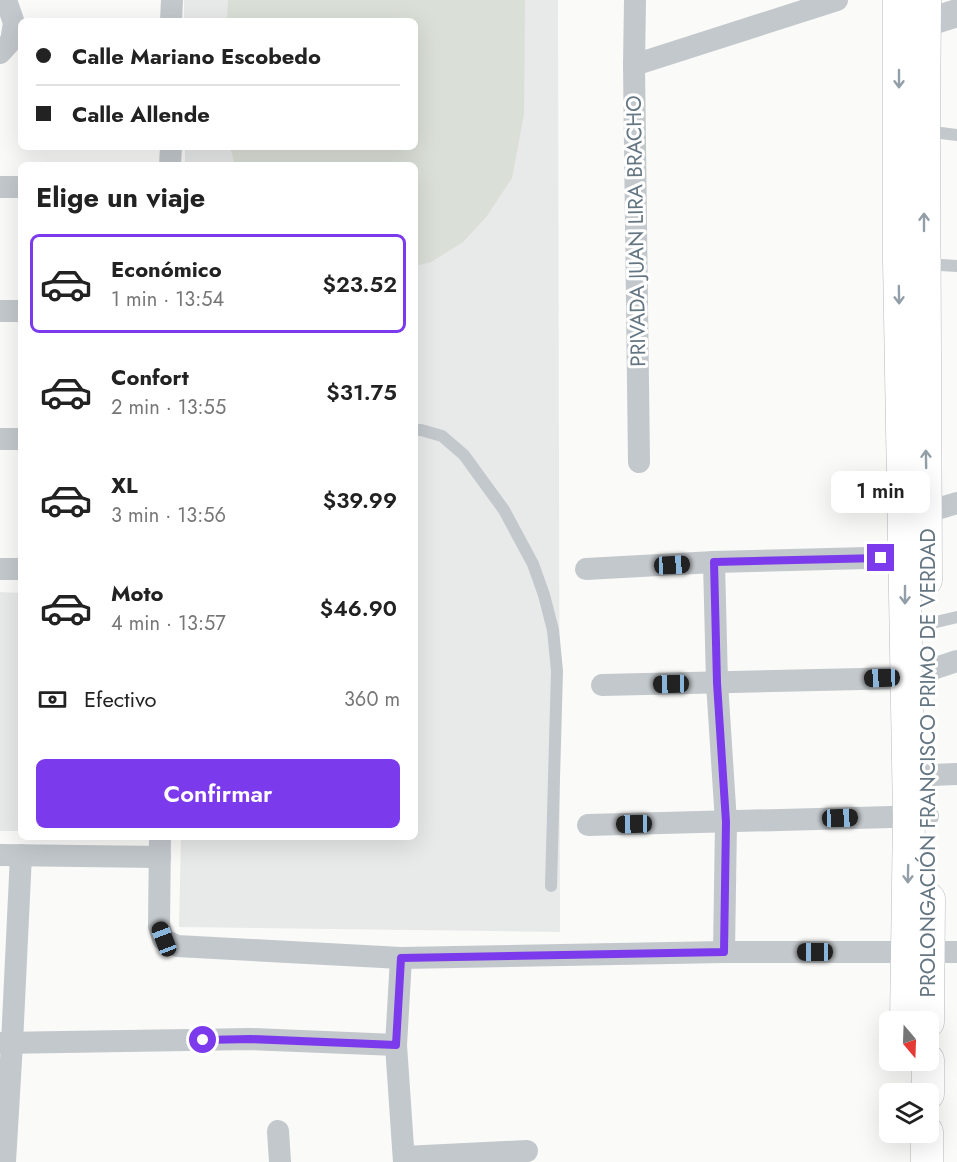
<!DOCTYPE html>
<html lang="es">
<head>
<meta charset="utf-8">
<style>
  :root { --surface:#fff; --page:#f2f2f2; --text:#222; --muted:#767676; --line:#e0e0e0; --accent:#7c3aed }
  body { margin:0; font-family:Jost,sans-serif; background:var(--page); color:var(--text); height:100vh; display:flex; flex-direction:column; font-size:22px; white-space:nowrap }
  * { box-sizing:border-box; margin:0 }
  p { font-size:20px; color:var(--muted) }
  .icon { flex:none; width:33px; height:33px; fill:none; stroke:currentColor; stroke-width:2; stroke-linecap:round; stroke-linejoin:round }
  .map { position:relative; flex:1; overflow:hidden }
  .panel { position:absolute; left:18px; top:162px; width:400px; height:678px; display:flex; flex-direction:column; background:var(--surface); border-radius:9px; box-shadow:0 6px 24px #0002 }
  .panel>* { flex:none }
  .hud { position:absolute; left:18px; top:18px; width:400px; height:132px; border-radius:9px; box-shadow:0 6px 24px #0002; display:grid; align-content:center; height:132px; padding:0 18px; background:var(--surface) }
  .needle { width:39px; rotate:161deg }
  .fabs { position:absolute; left:879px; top:1011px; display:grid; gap:12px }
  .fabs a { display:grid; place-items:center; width:60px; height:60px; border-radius:9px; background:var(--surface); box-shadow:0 6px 24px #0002; font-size:30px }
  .end { position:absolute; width:27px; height:27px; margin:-14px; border:8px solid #7c3aed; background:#fff; box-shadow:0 0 0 3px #fff }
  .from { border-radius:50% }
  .bubble { position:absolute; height:42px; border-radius:9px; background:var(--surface); box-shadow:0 6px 24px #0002; font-size:20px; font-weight:600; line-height:42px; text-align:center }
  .car { position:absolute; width:18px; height:36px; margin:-18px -9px; border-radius:8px; box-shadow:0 0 4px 2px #0007; background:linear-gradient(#222 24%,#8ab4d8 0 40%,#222 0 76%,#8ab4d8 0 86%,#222 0) }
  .hud b { display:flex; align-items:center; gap:21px; height:57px; font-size:22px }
  .hud b+b { border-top:2px solid var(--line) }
  .hud i { width:15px; height:15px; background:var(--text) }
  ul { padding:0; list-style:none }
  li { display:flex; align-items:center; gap:18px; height:99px; margin:0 12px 9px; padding:0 6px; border:3px solid transparent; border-radius:9px }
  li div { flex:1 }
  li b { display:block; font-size:22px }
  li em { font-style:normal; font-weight:600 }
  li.active { border-color:var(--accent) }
  li>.icon { width:54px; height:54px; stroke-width:1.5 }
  h2 { padding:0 18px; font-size:27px; line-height:72px }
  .pay { display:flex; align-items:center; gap:15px; height:66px; padding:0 18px; font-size:22px }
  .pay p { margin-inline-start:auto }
  .cta { display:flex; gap:12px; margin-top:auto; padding:12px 18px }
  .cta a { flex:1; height:69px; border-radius:9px; background:var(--accent); color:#fff; font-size:24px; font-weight:600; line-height:69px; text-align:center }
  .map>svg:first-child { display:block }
  .built { fill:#e8e9e9 }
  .green { fill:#dadfd7 }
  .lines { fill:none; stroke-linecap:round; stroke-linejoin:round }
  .secondary-casing { stroke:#b3babf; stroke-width:33 }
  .service { stroke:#c3c8cc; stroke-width:12 }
  .minor { stroke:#c3c8cc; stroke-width:22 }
  .tertiary { stroke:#c3c8cc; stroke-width:28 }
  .secondary { stroke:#fff; stroke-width:32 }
  .oneway { stroke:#939fa8 }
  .route { stroke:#7c3aed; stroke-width:8 }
  .labels { text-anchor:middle; stroke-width:6; stroke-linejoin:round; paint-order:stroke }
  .street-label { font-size:21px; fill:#657683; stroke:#fff }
</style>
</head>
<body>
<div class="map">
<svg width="957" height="1162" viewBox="0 0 957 1162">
  <rect width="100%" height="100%" fill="#fafaf8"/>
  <g class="built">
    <path d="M184 0H558L560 932 179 927 181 837H416V165H185V147H416V21H184Z"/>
    <path d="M0 592 21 593V831H0Z"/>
  </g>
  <path class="green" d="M228 0H525L524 114 512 178 487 216 463 242 431 262 416 266V165H235L230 147H416V21H227Z"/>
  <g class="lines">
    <defs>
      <g id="secondary">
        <path d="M899 0V260L909 816 906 1022"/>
        <path d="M925 0 924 131 926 580"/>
        <path d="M928 1022 929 899"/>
        <path d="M928 1094V1060"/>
        <path d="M927 1162V1132"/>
      </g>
    </defs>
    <use href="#secondary" class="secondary-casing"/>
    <g class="service">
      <path d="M925 131 957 135"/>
      <path d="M925 264 957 266"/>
      <path d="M416 430H421L442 436 464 455 504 510 533 564 544 595 553 630 557 671 551 886"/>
      <path d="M906 629 957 617"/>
    </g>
    <g class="minor">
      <path d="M635 0 634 65 639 462"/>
      <path d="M171 21 172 0"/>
      <path d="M0 53 11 41 14 23 6 0"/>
      <path d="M634 65 837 0"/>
      <path d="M170 165 171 147"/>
      <path d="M0 187H21"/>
      <path d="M0 311H21"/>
      <path d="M0 439H21"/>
      <path d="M927 512 957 503"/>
      <path d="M714 562 717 683 726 822 724 952"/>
      <path d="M0 569H21"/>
      <path d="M586 569 714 562 905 557"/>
      <path d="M602 685 906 678 957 661"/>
      <path d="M908 776 957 774"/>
      <path d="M588 825 928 816"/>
      <path d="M160 837 159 926 163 939 177 946 401 958 724 952H957"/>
      <path d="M0 855 160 857"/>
      <path d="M401 958 396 1045 404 1162"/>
      <path d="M0 1043 251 1039 396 1045"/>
      <path d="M278 1131 280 1162"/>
      <path d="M404 1157 527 1151"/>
      <path d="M5 1162 12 1043 21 855"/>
    </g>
    <path class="tertiary" d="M904 30 957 13"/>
    <use href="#secondary" class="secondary"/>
  </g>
  <defs><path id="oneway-shaft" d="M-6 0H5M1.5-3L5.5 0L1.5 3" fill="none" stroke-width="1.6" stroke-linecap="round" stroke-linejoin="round" transform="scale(1.5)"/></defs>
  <g class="oneway">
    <use href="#oneway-shaft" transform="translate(899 79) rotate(90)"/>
    <use href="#oneway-shaft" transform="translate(924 222) rotate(-90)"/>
    <use href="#oneway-shaft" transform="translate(899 295) rotate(89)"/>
    <use href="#oneway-shaft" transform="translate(926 459) rotate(-91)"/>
    <use href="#oneway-shaft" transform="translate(905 595) rotate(90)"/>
    <use href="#oneway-shaft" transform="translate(908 874) rotate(91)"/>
  </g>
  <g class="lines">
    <path class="route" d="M203 1040 251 1039 396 1045 401 958 724 952 726 822 717 683 714 562 881 558"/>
  </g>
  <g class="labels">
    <g class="street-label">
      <text transform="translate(636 231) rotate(-91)" y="7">PRIVADA JUAN LIRA BRACHO</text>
      <text transform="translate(928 763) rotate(-90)" y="7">PROLONGACIÓN FRANCISCO PRIMO DE VERDAD</text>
    </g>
  </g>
</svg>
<div class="fabs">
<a><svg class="needle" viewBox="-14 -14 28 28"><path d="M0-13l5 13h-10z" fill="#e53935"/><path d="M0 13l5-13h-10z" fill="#767676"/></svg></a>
<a><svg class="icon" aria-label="layers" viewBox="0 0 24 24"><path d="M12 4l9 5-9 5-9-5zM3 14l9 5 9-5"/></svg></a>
</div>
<i class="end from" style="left:203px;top:1040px"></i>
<i class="end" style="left:881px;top:558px"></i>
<div class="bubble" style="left:831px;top:471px;width:99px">1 min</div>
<i class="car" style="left:672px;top:565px;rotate:87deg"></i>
<i class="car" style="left:882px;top:678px;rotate:268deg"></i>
<i class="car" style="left:671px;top:684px;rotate:269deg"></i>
<i class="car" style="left:840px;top:818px;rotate:88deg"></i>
<i class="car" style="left:634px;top:824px;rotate:269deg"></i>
<i class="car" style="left:164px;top:939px;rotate:339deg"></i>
<i class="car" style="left:815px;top:952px;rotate:270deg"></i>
<div class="hud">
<b><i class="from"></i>Calle Mariano Escobedo</b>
<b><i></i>Calle Allende</b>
</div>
<section class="panel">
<h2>Elige un viaje</h2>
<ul>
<li class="active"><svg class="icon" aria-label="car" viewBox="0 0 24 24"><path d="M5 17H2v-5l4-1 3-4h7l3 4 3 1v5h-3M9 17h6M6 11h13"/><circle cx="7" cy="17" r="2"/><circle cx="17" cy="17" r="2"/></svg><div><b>Económico</b><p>1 min · 13:54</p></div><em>$23.52</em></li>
<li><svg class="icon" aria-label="car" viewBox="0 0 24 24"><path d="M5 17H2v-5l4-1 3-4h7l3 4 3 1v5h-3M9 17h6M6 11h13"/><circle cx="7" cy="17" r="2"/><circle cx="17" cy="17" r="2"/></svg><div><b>Confort</b><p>2 min · 13:55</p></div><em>$31.75</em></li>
<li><svg class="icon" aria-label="car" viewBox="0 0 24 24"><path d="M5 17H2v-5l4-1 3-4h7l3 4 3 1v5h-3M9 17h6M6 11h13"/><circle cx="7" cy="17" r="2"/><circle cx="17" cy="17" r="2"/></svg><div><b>XL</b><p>3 min · 13:56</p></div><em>$39.99</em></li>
<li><svg class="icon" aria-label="car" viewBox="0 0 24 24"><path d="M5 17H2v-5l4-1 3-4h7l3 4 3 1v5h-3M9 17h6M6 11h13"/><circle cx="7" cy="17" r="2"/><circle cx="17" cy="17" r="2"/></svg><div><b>Moto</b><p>4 min · 13:57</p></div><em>$46.90</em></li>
</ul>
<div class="pay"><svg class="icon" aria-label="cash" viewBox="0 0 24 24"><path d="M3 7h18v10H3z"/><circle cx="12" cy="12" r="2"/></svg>Efectivo<p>360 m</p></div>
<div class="cta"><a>Confirmar</a></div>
</section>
</div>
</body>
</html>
